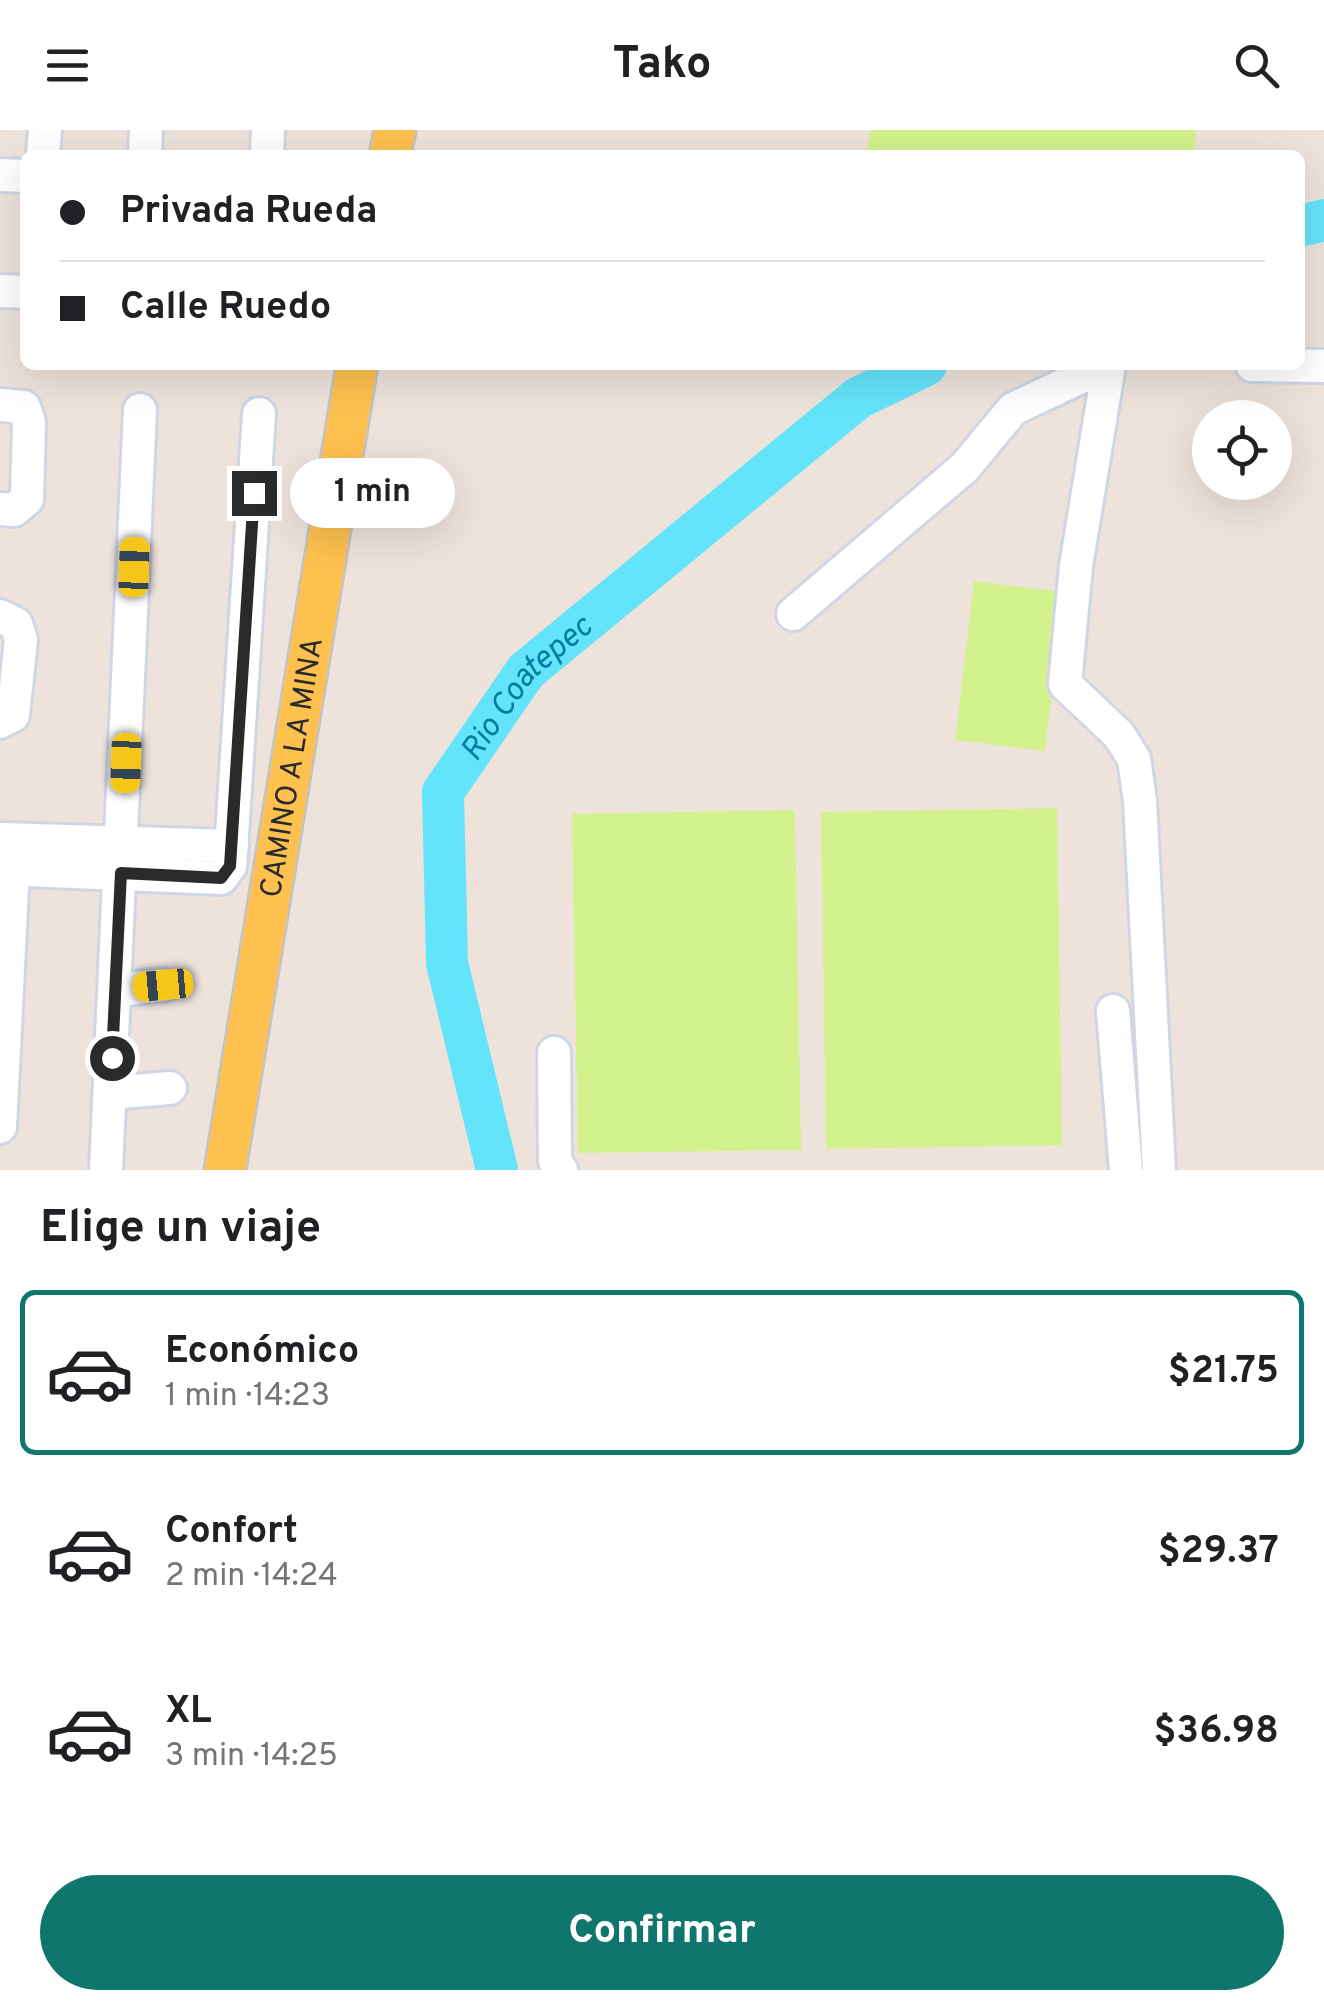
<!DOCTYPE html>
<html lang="es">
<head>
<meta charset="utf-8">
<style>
  :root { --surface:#fff; --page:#f6f6f6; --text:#202124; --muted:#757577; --line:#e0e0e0; --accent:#0f766e }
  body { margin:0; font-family:Overpass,sans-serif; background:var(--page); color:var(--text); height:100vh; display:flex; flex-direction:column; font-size:38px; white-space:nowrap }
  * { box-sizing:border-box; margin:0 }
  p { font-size:32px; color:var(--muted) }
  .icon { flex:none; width:55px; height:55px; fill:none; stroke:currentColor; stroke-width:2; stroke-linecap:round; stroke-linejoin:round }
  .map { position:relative; height:1040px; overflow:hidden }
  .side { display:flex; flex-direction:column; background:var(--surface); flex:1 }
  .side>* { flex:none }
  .hud { position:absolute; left:20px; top:20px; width:1285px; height:220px; border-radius:15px; box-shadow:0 10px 40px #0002; display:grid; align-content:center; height:220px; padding:0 40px; background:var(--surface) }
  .controls { position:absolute; left:1192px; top:270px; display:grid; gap:20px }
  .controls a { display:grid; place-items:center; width:100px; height:100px; border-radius:50%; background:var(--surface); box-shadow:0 10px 40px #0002; font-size:50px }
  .end { position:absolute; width:45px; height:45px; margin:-22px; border:12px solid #2a2a2a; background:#fff; box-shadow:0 0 0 5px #fff }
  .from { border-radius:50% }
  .bubble { position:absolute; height:70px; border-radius:35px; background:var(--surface); box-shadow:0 10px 40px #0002; font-size:32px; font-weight:700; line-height:70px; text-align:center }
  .car { position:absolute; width:30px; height:60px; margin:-30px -15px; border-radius:12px; box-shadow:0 0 8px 2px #0007; background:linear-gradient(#f5c518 24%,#345 0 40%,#f5c518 0 76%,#345 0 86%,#f5c518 0) }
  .hud b { display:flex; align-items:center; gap:35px; height:95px; font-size:38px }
  .hud b+b { border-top:2px solid var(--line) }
  .hud i { width:25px; height:25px; background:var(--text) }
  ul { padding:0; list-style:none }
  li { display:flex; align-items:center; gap:30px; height:165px; margin:0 20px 15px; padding:0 20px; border:5px solid transparent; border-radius:15px }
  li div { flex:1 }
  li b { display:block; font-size:38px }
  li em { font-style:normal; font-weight:700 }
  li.on { border-color:var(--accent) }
  li>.icon { width:90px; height:90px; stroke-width:1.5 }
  h2 { padding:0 40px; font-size:45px; line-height:120px }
  .primary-button { display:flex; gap:20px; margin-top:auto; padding:20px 40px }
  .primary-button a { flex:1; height:115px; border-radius:60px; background:var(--accent); color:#fff; font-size:40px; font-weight:700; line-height:115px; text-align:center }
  header { display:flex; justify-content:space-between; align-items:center; height:130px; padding:0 40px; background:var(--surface); font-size:45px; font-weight:700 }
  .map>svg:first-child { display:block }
  .pitch { fill:#d3f28d }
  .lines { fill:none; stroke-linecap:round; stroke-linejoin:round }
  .river { stroke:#64e4fa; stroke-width:42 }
  .minor-casing { stroke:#d0d6e5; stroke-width:38 }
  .major-casing { stroke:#c3c3c3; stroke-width:45 }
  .minor { stroke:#fff; stroke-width:32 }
  .major { stroke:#fec150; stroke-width:40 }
  .route { stroke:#2a2a2a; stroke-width:12 }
  .labels { text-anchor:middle; stroke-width:8; stroke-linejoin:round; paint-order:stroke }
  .street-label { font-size:30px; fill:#2a2a2a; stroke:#fff }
  .water-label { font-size:32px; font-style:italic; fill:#017ca0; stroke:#fff }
</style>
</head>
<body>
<header><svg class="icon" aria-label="menu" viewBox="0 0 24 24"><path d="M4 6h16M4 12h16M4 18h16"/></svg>Tako<svg class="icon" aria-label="search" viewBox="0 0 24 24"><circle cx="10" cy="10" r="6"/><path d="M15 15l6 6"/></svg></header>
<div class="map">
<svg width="1324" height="1040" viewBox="0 0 1324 1040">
  <rect width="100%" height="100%" fill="#eee3db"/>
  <g class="pitch">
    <path d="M870 0H1197L1193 25H866Z"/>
    <path d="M974 451 1064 462 1045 621 955 610Z"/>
    <path d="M1057 678 1062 1015 826 1019 821 682Z"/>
    <path d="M795 680 801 1020 578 1023 572 684Z"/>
  </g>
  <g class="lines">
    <g class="river">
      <path d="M1300 96 1324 90"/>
      <path id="s1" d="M497 1040 447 833 443 662 526 541 858 268 926 235"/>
    </g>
    <defs>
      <g id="minor">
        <path d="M43 25 45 0"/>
        <path d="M145 25 146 0"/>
        <path d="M267 25 268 0"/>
        <path d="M0 45 25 46"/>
        <path d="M0 161 25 162"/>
        <path d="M1109 235 1076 436 1065 554 1119 605 1134 629 1140 671 1159 1040"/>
        <path d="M1252 235 1324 236"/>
        <path d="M0 275 24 277 29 292 27 369 14 380 0 379"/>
        <path d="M793 484 965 337 1013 279 1106 235"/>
        <path d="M0 486 16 494 21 510 13 585 0 592"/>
        <path d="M0 709 232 716"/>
        <path d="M0 739 221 748 230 736 259 284"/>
        <path d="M116 860 163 855"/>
        <path d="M1113 881 1126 1040"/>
        <path d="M554 923 555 1031 561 1040"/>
        <path d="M110 963 170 958"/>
        <path d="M0 997 13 739"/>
        <path d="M106 1040 140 280"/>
      </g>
      <g id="major">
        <path d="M390 25 395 0"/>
        <path id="s2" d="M225 1040 357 235"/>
      </g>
    </defs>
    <use href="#minor" class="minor-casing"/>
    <use href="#major" class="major-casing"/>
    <use href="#minor" class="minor"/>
    <use href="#major" class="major"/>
  </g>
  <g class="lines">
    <path class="route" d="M112 928 121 743 221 748 230 736 254 363"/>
  </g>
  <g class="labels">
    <g class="street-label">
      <text dy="10" stroke="none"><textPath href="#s2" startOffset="408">CAMINO A LA MINA</textPath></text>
    </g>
    <g class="water-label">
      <text dy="11" stroke="none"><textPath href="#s1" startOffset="518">Rio Coatepec</textPath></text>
    </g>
  </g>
</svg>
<div class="controls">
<a><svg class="icon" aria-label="locate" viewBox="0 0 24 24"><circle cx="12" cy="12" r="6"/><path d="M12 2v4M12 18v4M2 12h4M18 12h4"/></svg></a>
</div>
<i class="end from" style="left:112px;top:928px"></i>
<i class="end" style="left:254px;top:363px"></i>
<div class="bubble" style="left:290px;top:328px;width:165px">1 min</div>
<i class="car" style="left:134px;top:437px;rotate:2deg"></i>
<i class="car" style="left:126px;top:633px;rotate:182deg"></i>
<i class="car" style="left:163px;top:855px;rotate:265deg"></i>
<div class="hud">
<b><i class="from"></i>Privada Rueda</b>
<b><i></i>Calle Ruedo</b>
</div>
</div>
<section class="side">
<h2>Elige un viaje</h2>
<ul>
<li class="on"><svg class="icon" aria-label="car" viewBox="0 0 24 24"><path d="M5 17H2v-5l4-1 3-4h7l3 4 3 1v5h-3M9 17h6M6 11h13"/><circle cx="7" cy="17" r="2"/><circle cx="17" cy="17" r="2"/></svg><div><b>Económico</b><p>1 min · 14:23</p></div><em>$21.75</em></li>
<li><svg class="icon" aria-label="car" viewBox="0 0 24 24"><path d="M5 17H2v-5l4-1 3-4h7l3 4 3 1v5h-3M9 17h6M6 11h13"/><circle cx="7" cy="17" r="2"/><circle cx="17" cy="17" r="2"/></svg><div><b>Confort</b><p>2 min · 14:24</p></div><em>$29.37</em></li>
<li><svg class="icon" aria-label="car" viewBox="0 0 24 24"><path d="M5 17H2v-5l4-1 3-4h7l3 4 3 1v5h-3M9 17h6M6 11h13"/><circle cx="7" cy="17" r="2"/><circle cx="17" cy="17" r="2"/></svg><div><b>XL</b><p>3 min · 14:25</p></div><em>$36.98</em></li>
</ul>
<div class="primary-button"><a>Confirmar</a></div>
</section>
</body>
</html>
